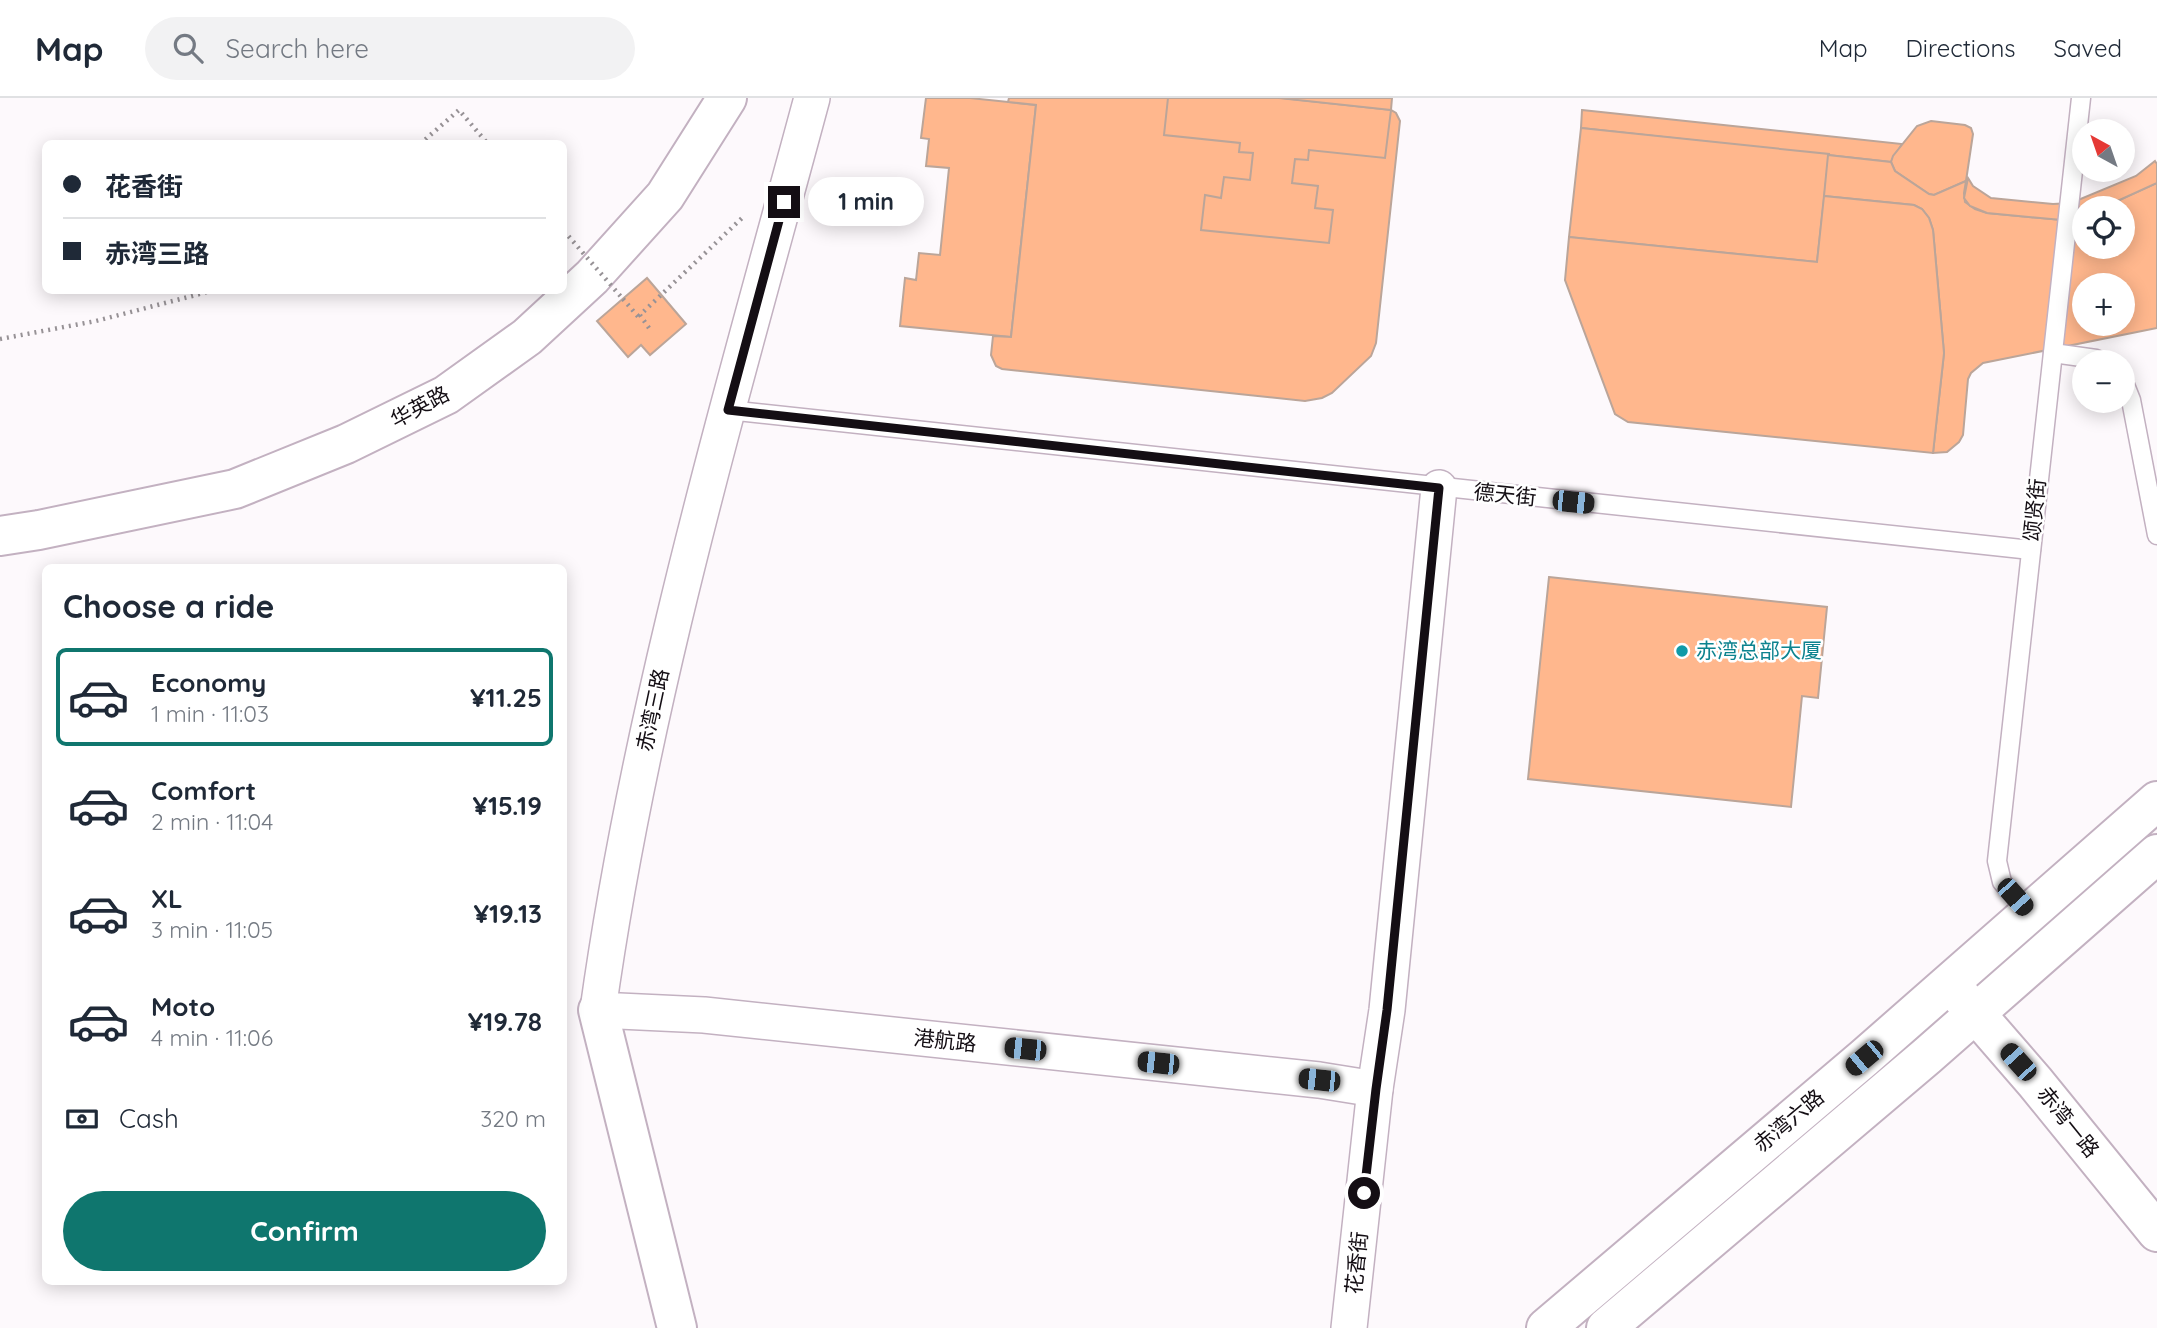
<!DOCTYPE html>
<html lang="en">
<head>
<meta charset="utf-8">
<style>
  :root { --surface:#fff; --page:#f2f2f3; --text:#1f2937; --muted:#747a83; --line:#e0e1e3; --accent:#0f766e }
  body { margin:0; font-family:Quicksand,"Noto Sans SC",sans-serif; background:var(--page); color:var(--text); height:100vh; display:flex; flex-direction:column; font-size:26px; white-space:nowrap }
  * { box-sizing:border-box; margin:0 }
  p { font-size:23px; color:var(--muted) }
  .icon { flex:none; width:38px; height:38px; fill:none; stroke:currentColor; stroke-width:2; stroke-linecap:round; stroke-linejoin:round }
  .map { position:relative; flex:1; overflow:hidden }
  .drawer { position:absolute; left:42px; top:466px; width:525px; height:721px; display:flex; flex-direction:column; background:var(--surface); border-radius:10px; box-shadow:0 4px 18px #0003 }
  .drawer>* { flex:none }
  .guide { position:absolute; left:42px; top:42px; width:525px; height:154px; border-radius:10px; box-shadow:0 4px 18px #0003; display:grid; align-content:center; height:154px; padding:0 21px; background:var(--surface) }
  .needle { width:46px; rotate:320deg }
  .controls { position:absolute; left:2072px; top:21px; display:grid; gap:14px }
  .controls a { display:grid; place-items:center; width:63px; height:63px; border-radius:50%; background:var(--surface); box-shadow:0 4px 18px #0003; font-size:35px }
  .end { position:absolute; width:32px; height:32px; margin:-16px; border:9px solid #140e14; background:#fff; box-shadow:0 0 0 4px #fff }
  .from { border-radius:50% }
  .bubble { position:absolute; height:49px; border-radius:24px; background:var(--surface); box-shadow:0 4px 18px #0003; font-size:23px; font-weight:800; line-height:49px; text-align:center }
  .car { position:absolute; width:21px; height:42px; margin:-21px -10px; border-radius:9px; box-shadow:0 0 5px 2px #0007; background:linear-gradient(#222 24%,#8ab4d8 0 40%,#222 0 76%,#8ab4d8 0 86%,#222 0) }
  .guide b { display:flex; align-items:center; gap:24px; height:66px; font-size:26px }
  .guide b+b { border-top:2px solid var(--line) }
  .guide i { width:18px; height:18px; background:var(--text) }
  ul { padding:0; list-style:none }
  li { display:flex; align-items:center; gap:21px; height:98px; margin:0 14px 10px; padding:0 7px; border:4px solid transparent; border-radius:10px }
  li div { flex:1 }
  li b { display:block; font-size:26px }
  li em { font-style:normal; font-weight:800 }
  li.on { border-color:var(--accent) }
  li>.icon { width:63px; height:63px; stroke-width:1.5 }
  h2 { padding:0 21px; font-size:32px; line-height:84px }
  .pay { display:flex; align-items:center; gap:18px; height:77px; padding:0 21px; font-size:26px }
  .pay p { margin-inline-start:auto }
  .action { display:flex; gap:14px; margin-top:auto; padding:14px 21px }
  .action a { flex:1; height:80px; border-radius:42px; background:var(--accent); color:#fff; font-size:28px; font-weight:800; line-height:80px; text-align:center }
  header { display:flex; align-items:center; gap:42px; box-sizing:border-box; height:98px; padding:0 35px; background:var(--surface); border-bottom:2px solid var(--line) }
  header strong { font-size:33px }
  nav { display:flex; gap:38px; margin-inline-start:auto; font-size:24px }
  .search { width:490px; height:63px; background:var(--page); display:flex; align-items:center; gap:18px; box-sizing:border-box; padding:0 24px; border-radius:38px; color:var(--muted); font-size:26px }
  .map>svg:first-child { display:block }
  .building { fill:#ffb78d; stroke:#bba599; stroke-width:2; fill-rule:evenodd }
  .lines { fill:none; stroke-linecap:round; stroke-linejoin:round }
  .service-casing { stroke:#c3b1c1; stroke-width:21 }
  .minor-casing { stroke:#c3b1c1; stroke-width:38 }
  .tertiary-casing { stroke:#c3b1c1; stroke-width:42 }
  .path { stroke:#979296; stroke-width:4.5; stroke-dasharray:2 5; stroke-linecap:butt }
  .service { stroke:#fff; stroke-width:18 }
  .minor { stroke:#fff; stroke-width:35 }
  .tertiary { stroke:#fff; stroke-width:38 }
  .path-bridge { stroke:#979296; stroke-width:4.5; stroke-dasharray:2 5; stroke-linecap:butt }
  .route { stroke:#140e14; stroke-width:9 }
  .culture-dot { fill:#0f9aa8; stroke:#fff; stroke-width:2.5 }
  .labels { text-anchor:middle; stroke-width:5; stroke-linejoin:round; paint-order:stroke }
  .street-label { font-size:21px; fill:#140e14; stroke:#fff }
  .culture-label { font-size:21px; fill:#0d838f; stroke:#fff; text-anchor:start }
</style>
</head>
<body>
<header>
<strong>Map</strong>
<div class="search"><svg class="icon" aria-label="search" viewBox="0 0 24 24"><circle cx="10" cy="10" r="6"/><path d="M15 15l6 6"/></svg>Search here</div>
<nav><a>Map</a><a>Directions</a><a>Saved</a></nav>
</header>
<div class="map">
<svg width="2157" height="1230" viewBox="0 0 2157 1230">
  <rect width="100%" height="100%" fill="#fdf9fc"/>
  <g class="building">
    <path d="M926 0H970L1036 7 1011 239 900 228 905 180 916 182 919 155 940 157 949 70 926 68 929 41 921 40Z"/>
    <path d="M1009 0H1282L1391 12 1396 15 1400 23 1376 245 1371 258 1332 295 1322 300 1305 303 1002 271 996 268 991 257 993 238 1011 239 1036 7 1008 4Z"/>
    <path d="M1168 0H1282L1391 12 1385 60 1309 52 1308 62 1295 61 1292 85 1318 88 1315 110 1333 112 1329 145 1201 132 1205 97 1221 100 1224 79 1250 82 1253 55 1239 54 1240 45 1164 37Z"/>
    <path d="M1279 0H1392L1391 12Z"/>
    <path d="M1582 12 1902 46 1891 64 1581 30Z"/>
    <path d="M1931 23 1965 27 1971 30 1973 36 1966 83 1934 97 1929 96 1895 73 1891 64 1893 58 1917 28Z"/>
    <path d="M1581 30 1829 56 1817 164 1569 139Z"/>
    <path d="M1828 57 1891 64 1895 73 1929 96 1934 97 1966 83 1964 95 1965 104 1975 111 1987 115 2062 122 2084 117V149H2123V110H2102L2157 85V230L1983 265 1971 275 1968 281 1963 337 1959 344 1947 354 1933 355 1944 255 1933 132 1929 120 1922 111 1914 107 1824 98ZM2084 187H2123V226H2084Z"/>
    <path d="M2155 63 2157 66V85L2102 110H2084V117L2080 119 2062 122 1987 115 1970 108 1964 100 1968 80 1973 88 1991 100 2053 106 2071 105 2136 78Z"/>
    <path d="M1824 98 1914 107 1922 111 1929 120 1933 132 1944 255 1933 355 1628 324 1615 316 1565 182 1569 139 1817 164Z"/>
    <path d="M647 180 686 226 650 257 641 247 628 259 597 223Z"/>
    <path d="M1549 479 1827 509 1818 600 1802 598 1791 709 1528 681Z"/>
  </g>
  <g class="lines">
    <defs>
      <g id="service">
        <path d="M2053 255 2096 261 2104 264"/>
        <path d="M2123 282 2131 302 2157 437"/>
        <path d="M728 312 2031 452"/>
        <path d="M2029 814 2002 784 1997 763 2081 0"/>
      </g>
      <g id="minor">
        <path d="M812 0C731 301 641 603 598 912L704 917 1319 982 1375 991"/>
        <path d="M1349 1230 1375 991 1387 912 1439 390"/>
      </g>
      <g id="tertiary">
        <path d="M0 438 39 432 235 391 346 346 446 297 527 239 592 179 665 98 727 0"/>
        <path d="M1957 894 2035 984 2157 1134"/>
        <path d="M598 912 677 1230"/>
        <path d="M1546 1230 1864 960 2157 703"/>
        <path d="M1606 1230 1927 958 2157 756"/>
      </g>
    </defs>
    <use href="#service" class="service-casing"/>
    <use href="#minor" class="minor-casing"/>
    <use href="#tertiary" class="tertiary-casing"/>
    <g class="path">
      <path d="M420 46 459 12 488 46"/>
      <path d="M623 201 641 222"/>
      <path d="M649 230 640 217 742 120"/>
      <path d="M0 241 96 223 215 192"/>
    </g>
    <use href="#service" class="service"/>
    <use href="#minor" class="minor"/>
    <use href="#tertiary" class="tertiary"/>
    <path class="path-bridge" d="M564 133 623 201"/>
  </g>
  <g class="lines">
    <path class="route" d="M784 104 728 312 1439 390 1387 912 1376 991 1364 1095"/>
  </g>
  <circle class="culture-dot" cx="1682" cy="553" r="7"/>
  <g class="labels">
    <g class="street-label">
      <text transform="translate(420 309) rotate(-28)" y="7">华英路</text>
      <text transform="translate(1505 397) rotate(6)" y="7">德天街</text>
      <text transform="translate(2035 412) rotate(-84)" y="7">颂贤街</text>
      <text transform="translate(653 612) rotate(-78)" y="7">赤湾三路</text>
      <text transform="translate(945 943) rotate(6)" y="7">港航路</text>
      <text transform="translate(1789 1023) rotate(-40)" y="7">赤湾六路</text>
      <text transform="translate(2068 1024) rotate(51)" y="7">赤湾一路</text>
      <text transform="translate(1357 1165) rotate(-84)" y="7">花香街</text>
    </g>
    <g class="culture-label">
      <text x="1696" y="560">赤湾总部大厦</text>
    </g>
  </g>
</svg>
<div class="controls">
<a><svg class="needle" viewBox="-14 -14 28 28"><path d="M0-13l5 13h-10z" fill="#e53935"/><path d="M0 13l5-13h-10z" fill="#747a83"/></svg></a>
<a><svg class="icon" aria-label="locate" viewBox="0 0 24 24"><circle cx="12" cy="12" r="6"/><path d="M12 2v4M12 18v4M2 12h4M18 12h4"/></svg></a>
<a>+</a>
<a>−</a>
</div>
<i class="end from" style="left:1364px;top:1095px"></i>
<i class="end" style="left:784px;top:104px"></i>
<div class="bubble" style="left:808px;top:79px;width:116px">1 min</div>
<i class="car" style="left:1573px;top:404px;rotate:96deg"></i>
<i class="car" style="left:2015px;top:799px;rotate:138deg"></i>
<i class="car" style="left:1025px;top:951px;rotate:276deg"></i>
<i class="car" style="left:1864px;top:960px;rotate:230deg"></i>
<i class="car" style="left:2018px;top:964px;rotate:318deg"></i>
<i class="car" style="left:1158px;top:965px;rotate:276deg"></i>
<i class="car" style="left:1319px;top:982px;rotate:276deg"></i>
<div class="guide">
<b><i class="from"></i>花香街</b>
<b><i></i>赤湾三路</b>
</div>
<section class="drawer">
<h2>Choose a ride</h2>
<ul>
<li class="on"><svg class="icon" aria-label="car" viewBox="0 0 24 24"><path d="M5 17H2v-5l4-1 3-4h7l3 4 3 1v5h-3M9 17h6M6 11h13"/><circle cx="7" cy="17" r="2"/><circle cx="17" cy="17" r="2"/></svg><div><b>Economy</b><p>1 min · 11:03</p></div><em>¥11.25</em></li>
<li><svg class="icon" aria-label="car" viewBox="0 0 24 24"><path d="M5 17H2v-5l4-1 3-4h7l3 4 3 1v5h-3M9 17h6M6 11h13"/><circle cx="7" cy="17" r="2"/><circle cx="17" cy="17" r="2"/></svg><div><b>Comfort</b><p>2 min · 11:04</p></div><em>¥15.19</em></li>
<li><svg class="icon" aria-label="car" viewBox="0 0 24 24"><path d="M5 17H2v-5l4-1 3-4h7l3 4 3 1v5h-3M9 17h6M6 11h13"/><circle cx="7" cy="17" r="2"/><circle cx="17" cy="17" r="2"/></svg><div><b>XL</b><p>3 min · 11:05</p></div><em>¥19.13</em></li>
<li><svg class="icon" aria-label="car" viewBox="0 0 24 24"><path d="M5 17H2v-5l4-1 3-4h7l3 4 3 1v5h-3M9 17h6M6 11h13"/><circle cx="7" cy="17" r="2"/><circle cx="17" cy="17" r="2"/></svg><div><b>Moto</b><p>4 min · 11:06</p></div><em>¥19.78</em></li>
</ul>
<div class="pay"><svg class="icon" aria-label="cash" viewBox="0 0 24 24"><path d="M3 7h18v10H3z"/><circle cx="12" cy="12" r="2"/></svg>Cash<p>320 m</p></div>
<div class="action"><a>Confirm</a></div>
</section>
</div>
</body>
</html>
